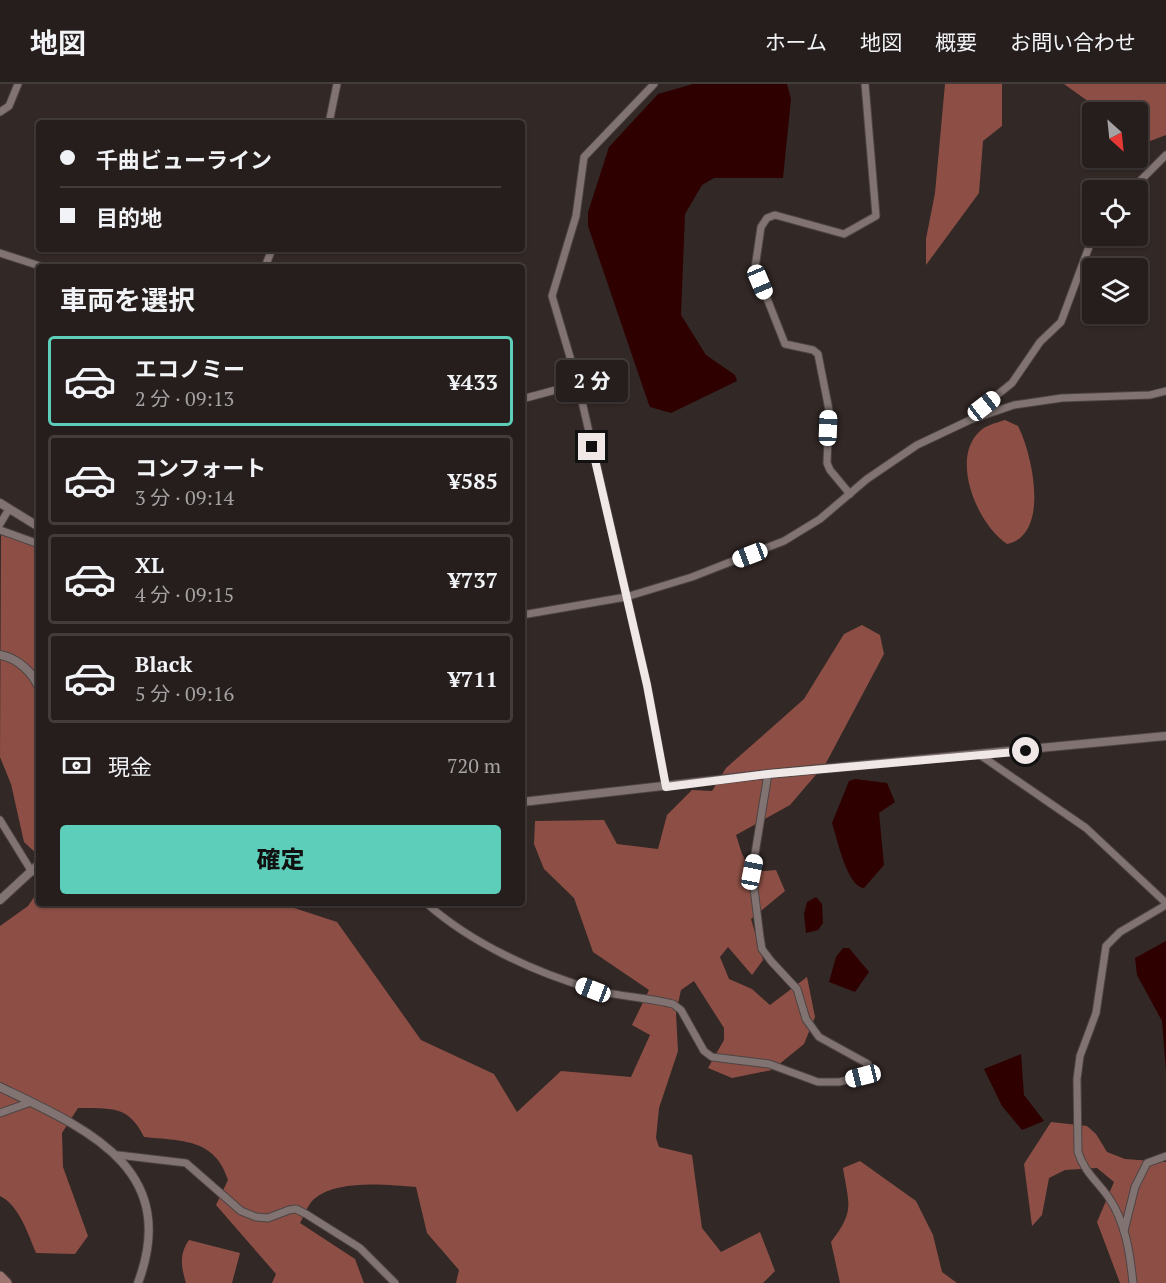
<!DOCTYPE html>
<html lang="ja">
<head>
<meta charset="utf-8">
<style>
  :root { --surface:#261e1c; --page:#322b29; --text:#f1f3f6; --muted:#a4a2a3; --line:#423c3b; --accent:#5dceb9 }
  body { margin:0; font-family:"PT Serif","Noto Sans JP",serif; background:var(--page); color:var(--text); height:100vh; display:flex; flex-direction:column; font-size:22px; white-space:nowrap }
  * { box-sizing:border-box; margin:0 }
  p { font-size:20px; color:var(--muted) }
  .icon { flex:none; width:33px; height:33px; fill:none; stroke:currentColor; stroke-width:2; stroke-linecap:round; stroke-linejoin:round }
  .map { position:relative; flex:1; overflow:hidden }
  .panel { position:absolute; left:36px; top:180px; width:489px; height:642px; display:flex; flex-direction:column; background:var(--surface); border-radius:6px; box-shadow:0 2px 4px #0004,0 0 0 2px var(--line) }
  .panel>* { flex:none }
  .top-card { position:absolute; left:36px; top:36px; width:489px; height:132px; border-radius:6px; box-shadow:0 2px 4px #0004,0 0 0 2px var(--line); display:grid; align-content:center; height:132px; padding:0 24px; background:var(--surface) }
  .needle { width:39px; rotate:153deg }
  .tools { position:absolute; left:1082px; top:18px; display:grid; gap:12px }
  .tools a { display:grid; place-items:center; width:66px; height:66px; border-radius:6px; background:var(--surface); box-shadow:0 2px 4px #0004,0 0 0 2px var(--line); font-size:30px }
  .end { position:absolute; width:27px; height:27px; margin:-14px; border:8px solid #efe8e6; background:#111; box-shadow:0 0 0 3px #111 }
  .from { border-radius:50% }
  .bubble { position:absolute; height:42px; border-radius:6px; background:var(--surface); box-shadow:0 2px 4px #0004,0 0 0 2px var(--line); font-size:20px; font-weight:800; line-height:42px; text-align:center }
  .car { position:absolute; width:18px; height:36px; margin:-18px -9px; border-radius:8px; box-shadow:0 0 4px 2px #0007; background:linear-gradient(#fff 24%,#345 0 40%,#fff 0 76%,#345 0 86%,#fff 0) }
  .top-card b { display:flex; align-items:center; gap:21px; height:57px; font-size:22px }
  .top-card b+b { border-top:2px solid var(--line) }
  .top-card i { width:15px; height:15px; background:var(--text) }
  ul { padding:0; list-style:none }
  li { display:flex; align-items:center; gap:18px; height:90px; margin:0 12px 9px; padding:0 12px; border:3px solid var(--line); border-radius:6px }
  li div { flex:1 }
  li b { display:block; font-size:22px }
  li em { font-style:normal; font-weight:800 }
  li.active { border-color:var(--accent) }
  li>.icon { width:54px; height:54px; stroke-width:1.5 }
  h2 { padding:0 24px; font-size:27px; line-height:72px }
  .pay { display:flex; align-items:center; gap:15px; height:66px; padding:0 24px; font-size:22px }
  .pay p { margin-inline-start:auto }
  .cta { display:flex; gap:12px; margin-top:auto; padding:12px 24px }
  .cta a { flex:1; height:69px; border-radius:6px; background:var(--accent); color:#111; font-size:24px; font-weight:800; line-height:69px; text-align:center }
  header { display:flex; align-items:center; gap:36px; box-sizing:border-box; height:84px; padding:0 30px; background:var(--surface); border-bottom:2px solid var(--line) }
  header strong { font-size:28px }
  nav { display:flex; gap:33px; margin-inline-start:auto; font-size:21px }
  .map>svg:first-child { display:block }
  .forest { fill:#8d4f45 }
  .water { fill:#2f0000 }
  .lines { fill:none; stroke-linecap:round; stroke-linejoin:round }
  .minor-casing { stroke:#4d4443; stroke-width:9 }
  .tertiary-casing { stroke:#4d4443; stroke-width:10 }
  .secondary-casing { stroke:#4d4443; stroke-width:11 }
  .minor { stroke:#807371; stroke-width:7 }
  .tertiary { stroke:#807371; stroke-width:8 }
  .secondary { stroke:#9d746e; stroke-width:9 }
  .route { stroke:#efe8e6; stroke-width:8 }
</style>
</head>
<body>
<header>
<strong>地図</strong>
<nav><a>ホーム</a><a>地図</a><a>概要</a><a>お問い合わせ</a></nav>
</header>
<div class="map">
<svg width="1166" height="1199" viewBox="0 0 1166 1199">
  <rect width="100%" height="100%" fill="#322826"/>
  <g class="forest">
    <path d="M945 0H1002V42L983 57 979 109 926 181V155L935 109Z"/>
    <path d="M1064 0H1166V51L1145 59 1137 53V28H1103Z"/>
    <path d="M1005 336 1018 342C1032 369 1051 451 1007 460 978 441 950 376 979 348 986 341 996 339 1005 336Z"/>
    <path d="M1 451 39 463V772L24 758 11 700 0 673Z"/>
    <path d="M862 541 880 551 884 570 826 679 790 721 736 751 742 770 752 788 776 786 785 807 751 835 763 876 752 891 728 863 720 873 729 895 752 905 770 921 807 893 815 933 804 960 772 986 732 994 708 984 724 956V944L694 897 681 906 676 929 678 967 659 1024 656 1054 659 1063 692 1071 702 1144 721 1168 760 1148 775 1187 763 1199H456L459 1186 427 1149 416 1103C387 1101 338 1095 314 1115 308 1120 304 1132 300 1139L355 1175 364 1199H272L276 1190 216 1121 228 1096C215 1054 181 1057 144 1053 128 1020 110 1025 78 1024L62 1049 63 1083 88 1152 75 1170 36 1169C28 1150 19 1121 0 1112V842L28 822 39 806V819H279L337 838 421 956 494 990 517 1028 561 987 631 993 650 951 632 941 649 906 593 868 574 814 544 785 534 760 535 737 604 736 617 760 658 765 667 731 692 706 712 707 726 684 804 615 844 550Z"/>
    <path d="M1051 1038 1087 1042 1096 1050 1107 1068 1125 1075 1166 1078V1199H1120L1097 1138 1114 1098 1097 1084 1065 1086 1049 1094 1042 1131 1032 1142 1024 1080Z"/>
    <path d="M860 1077 916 1117 933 1151 942 1188 957 1199H840L831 1158C855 1127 849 1121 843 1084Z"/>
    <path d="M189 1156 240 1169 232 1199H186C181 1183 179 1170 189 1156Z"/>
  </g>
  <g class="water">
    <path d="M693 0H787L791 15 783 94H714L702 101 685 130 681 231 706 271 735 291 737 297 671 329 650 323 648 318 588 142V128L609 63 658 10Z"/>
    <path d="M855 695 887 699 895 718 879 729 884 781 864 804C847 803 837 754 832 739L849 697Z"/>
    <path d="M816 813 822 820 823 839 818 846 806 849 804 830 807 818Z"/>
    <path d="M1166 857V987L1162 937 1137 891 1135 874Z"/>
    <path d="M843 864H849L869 888 855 908 829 898 836 873Z"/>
    <path d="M1021 970 1024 1011 1044 1037 1022 1046 1002 1022 984 985Z"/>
  </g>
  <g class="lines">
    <defs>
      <g id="minor">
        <path d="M654 0 584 73 576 132 552 212 578 300 647 601 666 703"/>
        <path d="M0 28 9 22 18 0"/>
        <path d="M329 39 337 0"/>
        <path d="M1131 106 1166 71"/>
        <path d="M0 169 43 183"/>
        <path d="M265 183 272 165"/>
        <path d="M522 315 578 300"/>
        <path d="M971 335 976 328 1012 299 1040 258 1061 238 1093 152"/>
        <path d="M850 410 830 386 827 379 829 326 818 270 813 266 785 260 755 184 761 143 767 134 775 131 844 150 876 132 865 0"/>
        <path d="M0 440 9 425"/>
        <path d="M0 446 39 460"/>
        <path d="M522 531 626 513 692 493 784 457 820 435 867 395 917 361 970 336 1014 321 1062 314 1150 311 1166 307"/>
        <path d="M980 671 1086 744 1166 819"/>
        <path d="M0 736 32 788"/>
        <path d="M426 819C471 859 534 888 592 905 618 913 646 913 673 920L681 926 704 967 712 973 769 980 818 998H839L863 992 868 980 819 953 806 935 797 905 771 877 762 865 760 853 752 788 768 690"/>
        <path d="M0 1029 31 1018"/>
        <path d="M118 1071 186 1079 241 1127 256 1133 268 1134 289 1126 296 1125 306 1130 360 1164 395 1199"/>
        <path d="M1124 1147 1135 1103 1147 1079 1166 1072"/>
        <path d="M1133 1199C1130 1170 1126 1139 1109 1114 1098 1098 1084 1088 1078 1068L1077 995 1080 972 1096 929 1106 862 1120 848 1166 821"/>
      </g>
      <g id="tertiary">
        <path d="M0 419 39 443"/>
        <path d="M0 571C17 574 33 588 39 604"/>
        <path d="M522 718 768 690 1166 652"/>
        <path d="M0 816 39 780"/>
        <path d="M0 1003C87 1045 181 1084 138 1199"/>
      </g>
      <path id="secondary" d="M0 1192 7 1199"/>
    </defs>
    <use href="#minor" class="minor-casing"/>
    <use href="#tertiary" class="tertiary-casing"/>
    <use href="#secondary" class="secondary-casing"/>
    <use href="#minor" class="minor"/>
    <use href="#tertiary" class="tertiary"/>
    <use href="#secondary" class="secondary"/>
  </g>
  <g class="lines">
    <path class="route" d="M592 363 647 601 666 703 768 690 1026 667"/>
  </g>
</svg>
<div class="tools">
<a><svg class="needle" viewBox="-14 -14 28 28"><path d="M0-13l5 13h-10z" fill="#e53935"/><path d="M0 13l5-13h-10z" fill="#a4a2a3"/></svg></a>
<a><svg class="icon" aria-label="locate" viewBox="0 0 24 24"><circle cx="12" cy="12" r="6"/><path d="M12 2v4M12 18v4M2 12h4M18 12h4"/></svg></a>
<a><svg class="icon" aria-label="layers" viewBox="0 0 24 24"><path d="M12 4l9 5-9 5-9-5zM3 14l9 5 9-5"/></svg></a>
</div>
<i class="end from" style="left:1026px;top:667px"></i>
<i class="end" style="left:592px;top:363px"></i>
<div class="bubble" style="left:556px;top:276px;width:72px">2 分</div>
<i class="car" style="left:760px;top:198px;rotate:157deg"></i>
<i class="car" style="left:984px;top:322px;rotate:52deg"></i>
<i class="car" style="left:828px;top:344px;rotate:2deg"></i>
<i class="car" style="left:750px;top:471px;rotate:249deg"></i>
<i class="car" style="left:752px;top:788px;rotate:11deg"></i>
<i class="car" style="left:593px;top:906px;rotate:291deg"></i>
<i class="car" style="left:863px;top:992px;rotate:256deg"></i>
<div class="top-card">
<b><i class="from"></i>千曲ビューライン</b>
<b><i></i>目的地</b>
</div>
<section class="panel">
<h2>車両を選択</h2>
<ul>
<li class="active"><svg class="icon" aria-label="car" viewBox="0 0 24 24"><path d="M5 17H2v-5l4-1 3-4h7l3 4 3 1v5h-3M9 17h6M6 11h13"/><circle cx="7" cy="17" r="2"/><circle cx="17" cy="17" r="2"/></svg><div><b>エコノミー</b><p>2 分 · 09:13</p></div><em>¥433</em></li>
<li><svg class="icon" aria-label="car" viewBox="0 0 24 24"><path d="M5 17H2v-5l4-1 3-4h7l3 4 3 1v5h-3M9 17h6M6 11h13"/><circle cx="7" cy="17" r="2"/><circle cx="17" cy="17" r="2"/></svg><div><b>コンフォート</b><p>3 分 · 09:14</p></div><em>¥585</em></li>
<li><svg class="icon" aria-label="car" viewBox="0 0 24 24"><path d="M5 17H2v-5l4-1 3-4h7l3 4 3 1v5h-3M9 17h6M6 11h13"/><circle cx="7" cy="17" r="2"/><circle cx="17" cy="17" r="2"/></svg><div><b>XL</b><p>4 分 · 09:15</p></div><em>¥737</em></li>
<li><svg class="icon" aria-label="car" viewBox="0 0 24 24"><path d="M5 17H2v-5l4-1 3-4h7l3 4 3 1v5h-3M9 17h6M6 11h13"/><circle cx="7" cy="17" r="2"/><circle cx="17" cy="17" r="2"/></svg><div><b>Black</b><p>5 分 · 09:16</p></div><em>¥711</em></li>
</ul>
<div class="pay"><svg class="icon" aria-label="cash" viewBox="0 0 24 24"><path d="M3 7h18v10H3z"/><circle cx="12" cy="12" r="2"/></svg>現金<p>720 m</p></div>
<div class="cta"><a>確定</a></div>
</section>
</div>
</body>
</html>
